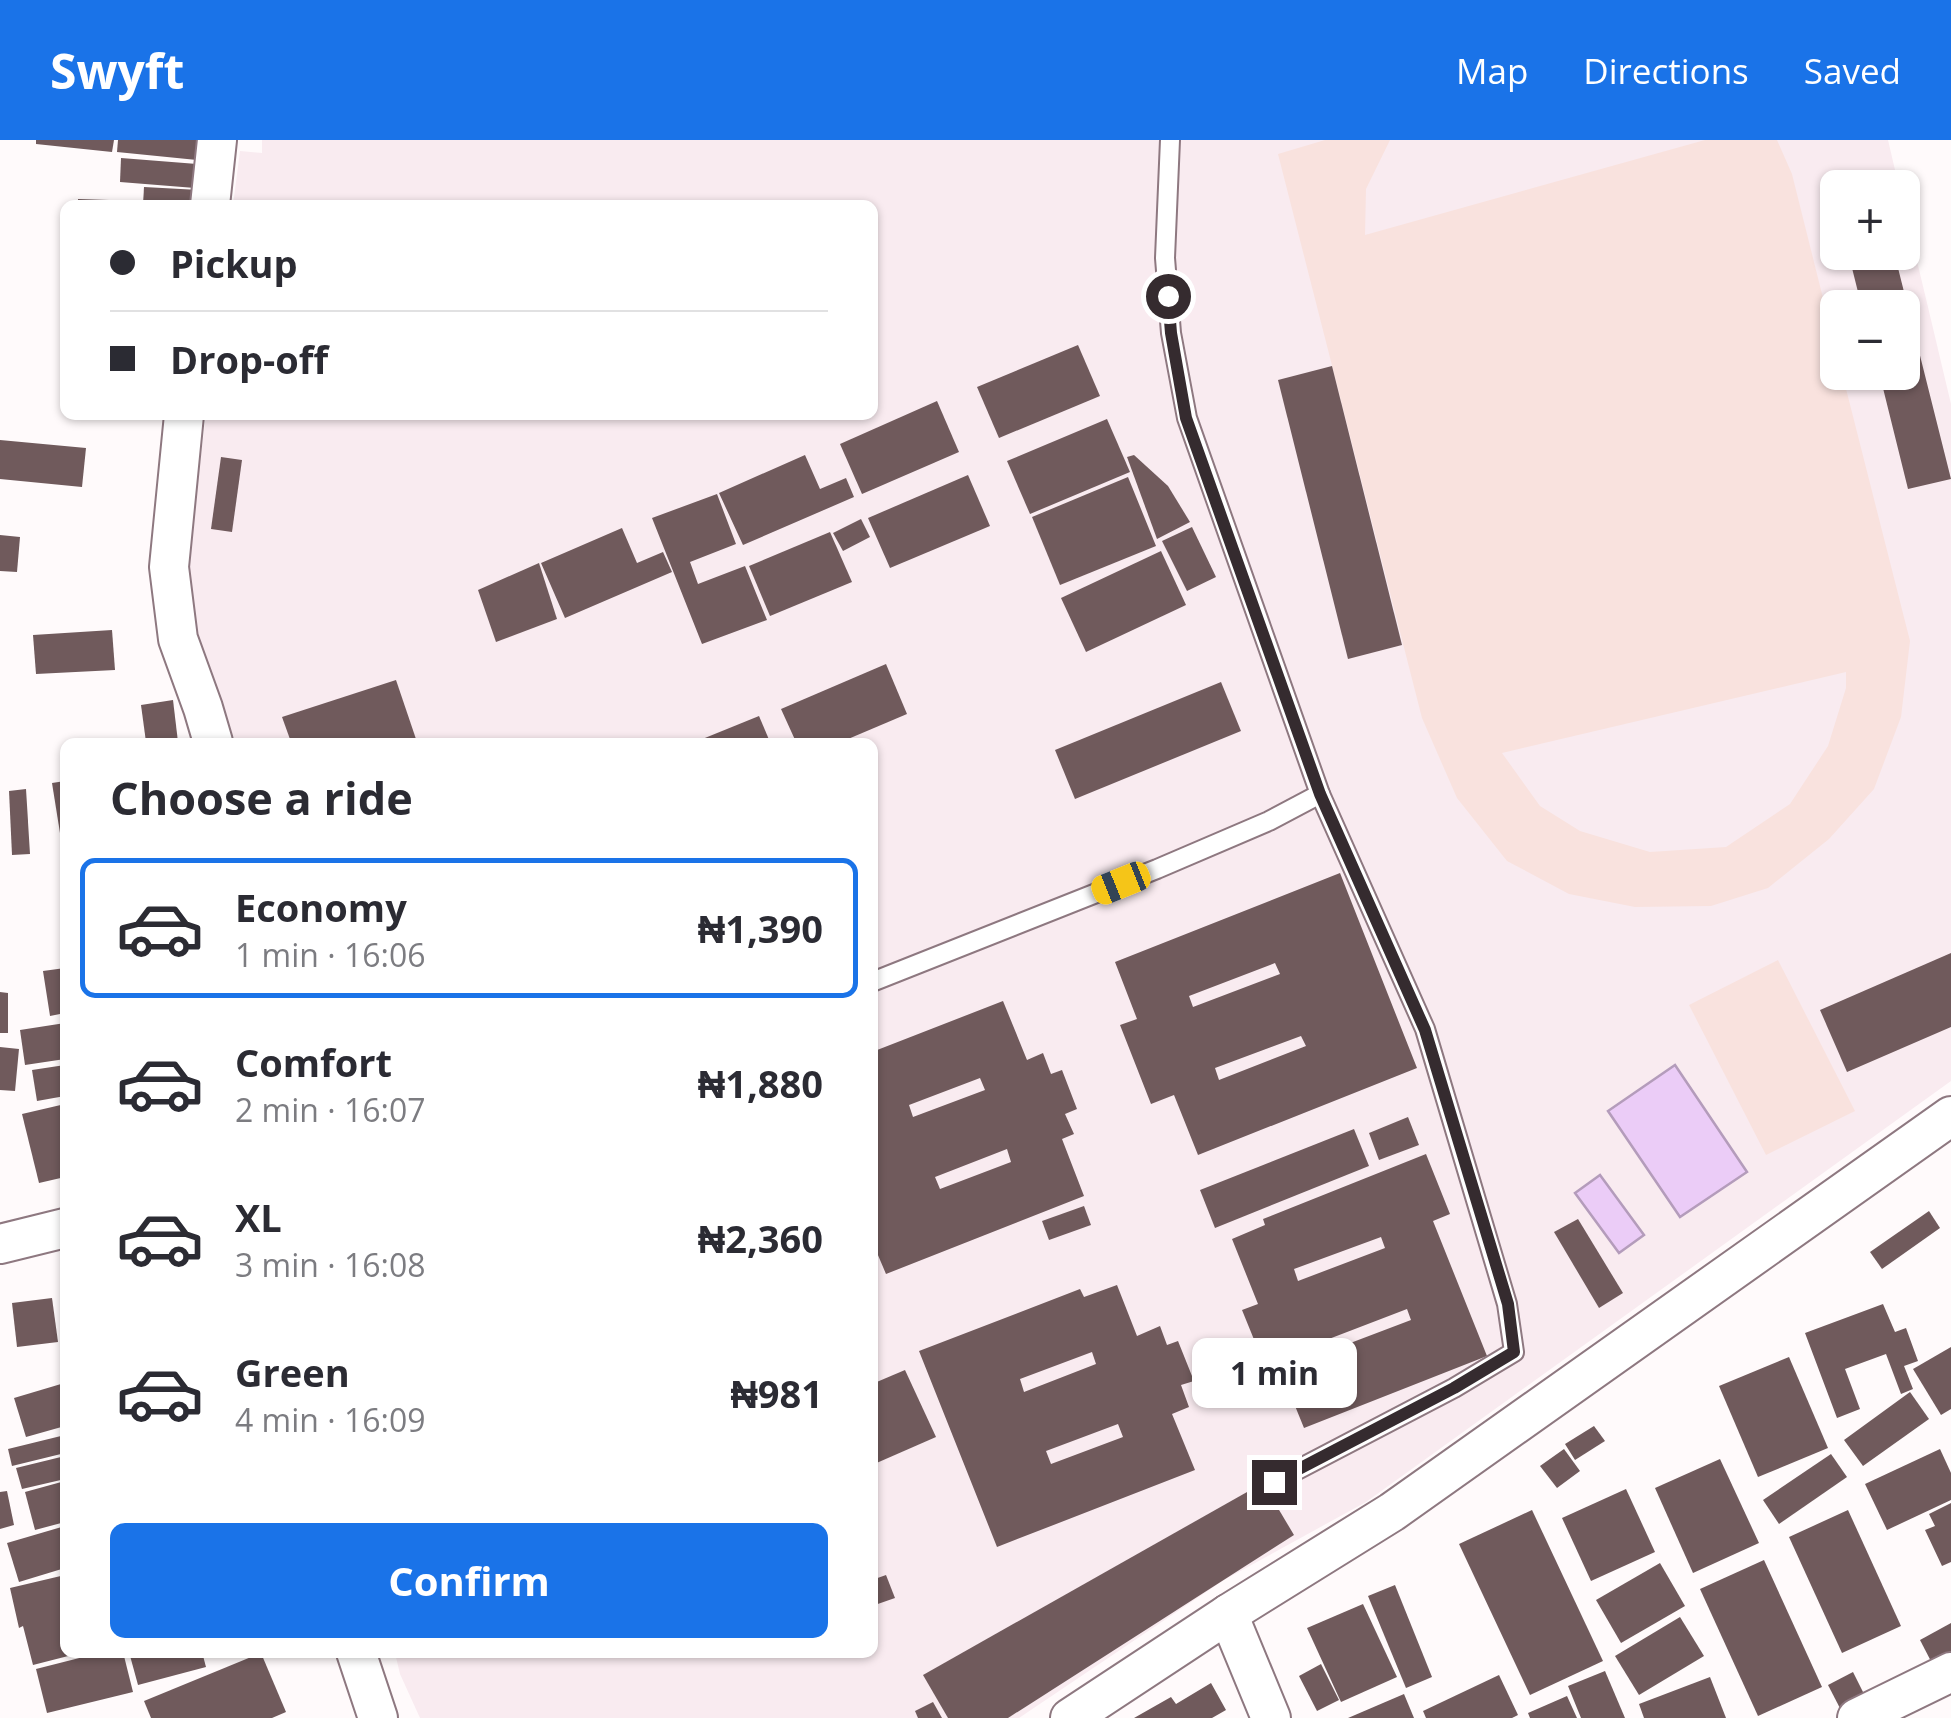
<!DOCTYPE html>
<html lang="en">
<head>
<meta charset="utf-8">
<style>
  :root { --surface:#fff; --page:#f7f7f7; --text:#2b2b33; --muted:#7c7c81; --line:#e1e1e2; --accent:#1a73e8 }
  body { margin:0; font-family:"Open Sans",sans-serif; background:var(--page); color:var(--text); height:100vh; display:flex; flex-direction:column; font-size:38px; white-space:nowrap }
  * { box-sizing:border-box; margin:0 }
  p { font-size:32px; color:var(--muted) }
  .icon { flex:none; width:55px; height:55px; fill:none; stroke:currentColor; stroke-width:2; stroke-linecap:round; stroke-linejoin:round }
  .map { position:relative; flex:1; overflow:hidden }
  .details { position:absolute; left:60px; top:598px; width:818px; height:920px; display:flex; flex-direction:column; background:var(--surface); border-radius:15px; box-shadow:0 2px 8px #0004 }
  .details>* { flex:none }
  .top-card { position:absolute; left:60px; top:60px; width:818px; height:220px; border-radius:15px; box-shadow:0 2px 8px #0004; display:grid; align-content:center; height:220px; padding:0 50px; background:var(--surface) }
  .tools { position:absolute; left:1820px; top:30px; display:grid; gap:20px }
  .tools a { display:grid; place-items:center; width:100px; height:100px; border-radius:15px; background:var(--surface); box-shadow:0 2px 8px #0004; font-size:50px }
  .end { position:absolute; width:45px; height:45px; margin:-22px; border:12px solid #352b2f; background:#fff; box-shadow:0 0 0 5px #fff }
  .from { border-radius:50% }
  .bubble { position:absolute; height:70px; border-radius:15px; background:var(--surface); box-shadow:0 2px 8px #0004; font-size:32px; font-weight:700; line-height:70px; text-align:center }
  .car { position:absolute; width:30px; height:60px; margin:-30px -15px; border-radius:12px; box-shadow:0 0 8px 2px #0007; background:linear-gradient(#f5c518 24%,#345 0 40%,#f5c518 0 76%,#345 0 86%,#f5c518 0) }
  .top-card b { display:flex; align-items:center; gap:35px; height:95px; font-size:38px }
  .top-card b+b { border-top:2px solid var(--line) }
  .top-card i { width:25px; height:25px; background:var(--text) }
  ul { padding:0; list-style:none }
  li { display:flex; align-items:center; gap:30px; height:140px; margin:0 20px 15px; padding:0 30px; border:5px solid transparent; border-radius:15px }
  li div { flex:1 }
  li b { display:block; font-size:38px }
  li em { font-style:normal; font-weight:700 }
  li.selected { border-color:var(--accent) }
  li>.icon { width:90px; height:90px; stroke-width:1.5 }
  h2 { padding:0 50px; font-size:45px; line-height:120px }
  .cta { display:flex; gap:20px; margin-top:auto; padding:20px 50px }
  .cta a { flex:1; height:115px; border-radius:15px; background:var(--accent); color:#fff; font-size:40px; font-weight:700; line-height:115px; text-align:center }
  header { display:flex; align-items:center; gap:60px; box-sizing:border-box; height:140px; padding:0 50px; background:var(--accent); color:#fff }
  header strong { font-size:48px }
  nav { display:flex; gap:55px; margin-inline-start:auto; font-size:35px }
  .map>svg:first-child { display:block }
  .built { fill:#f9ebf0; fill-rule:evenodd }
  .green { fill:#f9e2de; fill-rule:evenodd }
  .water { fill:#ebccf7; stroke:#b49cbb; stroke-width:2.5 }
  .building { fill:#705a5c; fill-rule:evenodd }
  .lines { fill:none; stroke-linecap:round; stroke-linejoin:round }
  .service-casing { stroke:#8e7880; stroke-width:22 }
  .minor-casing { stroke:#8e7880; stroke-width:42 }
  .service { stroke:#fff; stroke-width:18 }
  .minor { stroke:#fff; stroke-width:38 }
  .route { stroke:#352b2f; stroke-width:12 }
</style>
</head>
<body>
<header>
<strong>Swyft</strong>
<nav><a>Map</a><a>Directions</a><a>Saved</a></nav>
</header>
<div class="map">
<svg width="1951" height="1578" viewBox="0 0 1951 1578">
  <rect width="100%" height="100%" fill="#fffafb"/>
  <path class="built" d="M262 0H1888L1899 47 1838 48V112H1902L1903 62 1951 264V941L1366 1362 1224 1440 1019 1578H420L400 1534 395 1513 872 1512V602H236L181 474 206 275H872V65H233L240 11 262 13ZM1838 168H1902V232H1838Z"/>
  <g class="green">
    <path d="M1325 0H1390L1366 49 1365 95 1705 0H1777L1792 34 1837 214 1838 232 1842 233 1910 501 1901 577 1874 649 1829 699 1768 748 1711 766 1635 767 1569 754 1507 721 1457 658 1422 578 1278 14ZM1846 532V548L1828 606 1790 664 1726 707 1650 712 1580 691 1540 666 1502 613Z"/>
    <path d="M1778 820 1855 971 1766 1015 1689 865Z"/>
  </g>
  <g class="water">
    <path d="M1675 925 1747 1032 1680 1077 1608 971Z"/>
    <path d="M1600 1035 1644 1095 1619 1113 1575 1053Z"/>
  </g>
  <g class="building">
    <path d="M36 0H114L112 12 36 4Z"/>
    <path d="M118 0H199L197 20 117 12Z"/>
    <path d="M121 18 197 24 195 48 120 42Z"/>
    <path d="M144 47 199 50 198 65H143Z"/>
    <path d="M78 59 140 61V65H78Z"/>
    <path d="M1848 112H1894L1951 339 1908 349 1879 232H1902V168H1862Z"/>
    <path d="M1078 205 1100 256 999 298 977 247Z"/>
    <path d="M1332 226 1402 505 1348 519 1278 240Z"/>
    <path d="M937 261 959 312 862 354 840 304Z"/>
    <path d="M1107 279 1130 332 1030 374 1007 321Z"/>
    <path d="M0 300 86 308 82 347 0 339Z"/>
    <path d="M805 315 820 349 846 338 854 357 743 405 719 353Z"/>
    <path d="M1134 315 1168 346 1190 382 1157 399 1127 317Z"/>
    <path d="M221 317 242 320 232 392 211 389Z"/>
    <path d="M968 335 990 386 890 428 868 378Z"/>
    <path d="M1128 337 1156 406 1060 445 1032 377Z"/>
    <path d="M717 354 736 404 690 422 698 444 745 426 767 480 702 504 652 378Z"/>
    <path d="M861 379 870 397 843 411 833 393Z"/>
    <path d="M1192 387 1216 437 1187 451 1162 401Z"/>
    <path d="M622 388 637 423 663 412 672 432 565 478 541 423Z"/>
    <path d="M830 392 852 442 770 476 749 426Z"/>
    <path d="M0 395 20 397 17 432 0 431Z"/>
    <path d="M1161 411 1186 465 1086 512 1061 458Z"/>
    <path d="M539 423 557 479 496 502 478 450Z"/>
    <path d="M112 490 115 530 36 534 33 495Z"/>
    <path d="M886 524 907 574 841 602H796L781 569Z"/>
    <path d="M396 540 417 602H291L282 577Z"/>
    <path d="M1221 542 1241 591 1075 659 1055 610Z"/>
    <path d="M173 560 178 602H146L141 565Z"/>
    <path d="M759 576 770 602H695Z"/>
    <path d="M65 641V693H60L52 643Z"/>
    <path d="M26 649 30 714 12 715 9 651Z"/>
    <path d="M1340 733 1417 928 1198 1015 1174 955 1151 964 1120 885 1137 879 1115 822ZM1275 823 1280 834 1193 867 1189 856ZM1301 896 1306 906 1219 940 1215 928Z"/>
    <path d="M1951 813V887L1847 932 1820 870Z"/>
    <path d="M65 828V873L50 876 43 831Z"/>
    <path d="M0 852 8 853V893H0Z"/>
    <path d="M1003 861 1027 920 1043 913 1051 934 1062 930 1077 969 1065 974 1074 994 1062 999 1084 1056 886 1134 872 1101V912ZM980 938 985 950 913 977 909 965ZM1007 1009 1011 1022 940 1049 935 1037Z"/>
    <path d="M65 883V919L25 925 20 890Z"/>
    <path d="M0 907 19 909 15 951 0 950Z"/>
    <path d="M65 925V956L37 961 32 930Z"/>
    <path d="M65 964V1037L39 1043 22 974Z"/>
    <path d="M1408 977 1419 1005 1379 1020 1369 993Z"/>
    <path d="M1354 989 1369 1026 1215 1088 1200 1050Z"/>
    <path d="M1426 1014 1450 1074 1433 1081 1487 1216 1304 1288 1280 1229 1268 1234 1242 1170 1258 1164 1232 1099 1265 1085 1263 1079ZM1381 1097 1385 1108 1298 1141 1294 1129ZM1407 1169 1411 1180 1324 1213 1321 1202Z"/>
    <path d="M1084 1066 1091 1085 1049 1100 1042 1081Z"/>
    <path d="M1929 1071 1940 1088 1882 1129 1870 1112Z"/>
    <path d="M1578 1079 1623 1153 1599 1168 1554 1092Z"/>
    <path d="M1117 1145 1137 1196 1160 1186 1167 1205 1178 1201 1194 1241 1181 1245 1189 1267 1172 1274 1195 1330 997 1407 919 1211 1080 1149 1084 1157ZM1092 1212 1096 1224 1024 1252 1020 1239ZM1118 1284 1123 1297 1051 1324 1046 1311Z"/>
    <path d="M52 1158 58 1202 17 1207 12 1163Z"/>
    <path d="M1883 1164 1895 1192 1906 1188 1918 1221 1904 1226 1913 1249 1901 1254 1886 1214 1845 1229 1860 1269 1837 1278 1805 1193Z"/>
    <path d="M1951 1207V1269L1941 1275 1913 1229Z"/>
    <path d="M1789 1217 1828 1308 1758 1337 1719 1246Z"/>
    <path d="M905 1230 936 1297 872 1325V1244Z"/>
    <path d="M61 1244 65 1257V1286L26 1297 14 1258Z"/>
    <path d="M1910 1252 1929 1279 1863 1326 1844 1300Z"/>
    <path d="M1594 1286 1605 1301 1575 1320 1565 1304Z"/>
    <path d="M65 1295V1313L12 1326 8 1309Z"/>
    <path d="M1564 1309 1580 1331 1557 1348 1540 1326Z"/>
    <path d="M1940 1309 1951 1333V1360L1887 1390 1865 1344Z"/>
    <path d="M1831 1314 1847 1337 1779 1384 1763 1360Z"/>
    <path d="M65 1316V1339L22 1349 16 1328Z"/>
    <path d="M1720 1319 1759 1403 1693 1433 1655 1348Z"/>
    <path d="M65 1341V1382L35 1390 25 1352Z"/>
    <path d="M1263 1343 1294 1395 1008 1578H948L923 1535Z"/>
    <path d="M1626 1349 1655 1412 1591 1441 1562 1378Z"/>
    <path d="M7 1351 14 1385 0 1389V1352Z"/>
    <path d="M1951 1363V1422L1942 1426 1925 1390 1935 1386 1929 1374Z"/>
    <path d="M1532 1370 1603 1521 1530 1555 1459 1404Z"/>
    <path d="M1848 1370 1901 1486 1842 1513 1789 1397Z"/>
    <path d="M65 1386V1428L19 1442 7 1403Z"/>
    <path d="M1764 1420 1822 1547 1758 1576 1700 1449Z"/>
    <path d="M1660 1423 1685 1466 1621 1503 1596 1460Z"/>
    <path d="M65 1435V1512L76 1514 33 1525 23 1486 19 1488 10 1448Z"/>
    <path d="M886 1435 895 1458 872 1466V1440Z"/>
    <path d="M1395 1445 1432 1537 1406 1548 1368 1456Z"/>
    <path d="M1363 1464 1397 1537 1341 1562 1307 1488Z"/>
    <path d="M1680 1477 1704 1516 1639 1555 1615 1516Z"/>
    <path d="M1951 1483V1521L1935 1529 1920 1500Z"/>
    <path d="M103 1512H123L133 1552 47 1573 36 1529Z"/>
    <path d="M129 1512H202L206 1527 138 1545Z"/>
    <path d="M261 1513 286 1572 272 1578H151L144 1561Z"/>
    <path d="M1321 1524 1339 1560 1317 1571 1299 1536Z"/>
    <path d="M1605 1531 1625 1578H1581L1568 1546Z"/>
    <path d="M1853 1532 1869 1564 1844 1576 1828 1545Z"/>
    <path d="M1499 1535 1518 1575 1512 1578H1426L1423 1571Z"/>
    <path d="M1710 1537 1726 1578H1644L1639 1564Z"/>
    <path d="M1211 1543 1226 1570 1212 1578H1134L1171 1557 1176 1564Z"/>
    <path d="M1404 1554 1414 1578H1348Z"/>
    <path d="M1567 1556 1577 1578H1530L1528 1573Z"/>
    <path d="M933 1562 942 1578H918L915 1571Z"/>
  </g>
  <g class="lines">
    <defs>
      <g id="service">
        <path d="M1170 0 1165 118 1171 193 1187 278 1320 654 1425 889 1507 1164 1514 1212 1454 1248 1274 1342"/>
        <path d="M872 842 1157 729 1269 681 1320 654"/>
      </g>
      <g id="minor">
        <path d="M210 65 217 0"/>
        <path d="M184 275 169 427 178 499 203 568 213 602"/>
        <path d="M0 1104 65 1088"/>
        <path d="M1228 1474 1271 1578"/>
        <path d="M356 1512 378 1578"/>
        <path d="M1070 1578 1228 1474 1392 1372 1951 976"/>
        <path d="M1857 1578 1951 1532"/>
      </g>
    </defs>
    <use href="#service" class="service-casing"/>
    <use href="#minor" class="minor-casing"/>
    <use href="#service" class="service"/>
    <use href="#minor" class="minor"/>
  </g>
  <g class="lines">
    <path class="route" d="M1168 156 1171 193 1186 278 1320 654 1425 890 1508 1164 1514 1212 1454 1248 1274 1342"/>
  </g>
</svg>
<div class="tools">
<a>+</a>
<a>−</a>
</div>
<i class="end from" style="left:1168px;top:156px"></i>
<i class="end" style="left:1274px;top:1342px"></i>
<div class="bubble" style="left:1192px;top:1198px;width:165px">1 min</div>
<i class="car" style="left:1121px;top:743px;rotate:248deg"></i>
<div class="top-card">
<b><i class="from"></i>Pickup</b>
<b><i></i>Drop-off</b>
</div>
<section class="details">
<h2>Choose a ride</h2>
<ul>
<li class="selected"><svg class="icon" aria-label="car" viewBox="0 0 24 24"><path d="M5 17H2v-5l4-1 3-4h7l3 4 3 1v5h-3M9 17h6M6 11h13"/><circle cx="7" cy="17" r="2"/><circle cx="17" cy="17" r="2"/></svg><div><b>Economy</b><p>1 min · 16:06</p></div><em>₦1,390</em></li>
<li><svg class="icon" aria-label="car" viewBox="0 0 24 24"><path d="M5 17H2v-5l4-1 3-4h7l3 4 3 1v5h-3M9 17h6M6 11h13"/><circle cx="7" cy="17" r="2"/><circle cx="17" cy="17" r="2"/></svg><div><b>Comfort</b><p>2 min · 16:07</p></div><em>₦1,880</em></li>
<li><svg class="icon" aria-label="car" viewBox="0 0 24 24"><path d="M5 17H2v-5l4-1 3-4h7l3 4 3 1v5h-3M9 17h6M6 11h13"/><circle cx="7" cy="17" r="2"/><circle cx="17" cy="17" r="2"/></svg><div><b>XL</b><p>3 min · 16:08</p></div><em>₦2,360</em></li>
<li><svg class="icon" aria-label="car" viewBox="0 0 24 24"><path d="M5 17H2v-5l4-1 3-4h7l3 4 3 1v5h-3M9 17h6M6 11h13"/><circle cx="7" cy="17" r="2"/><circle cx="17" cy="17" r="2"/></svg><div><b>Green</b><p>4 min · 16:09</p></div><em>₦981</em></li>
</ul>
<div class="cta"><a>Confirm</a></div>
</section>
</div>
</body>
</html>
